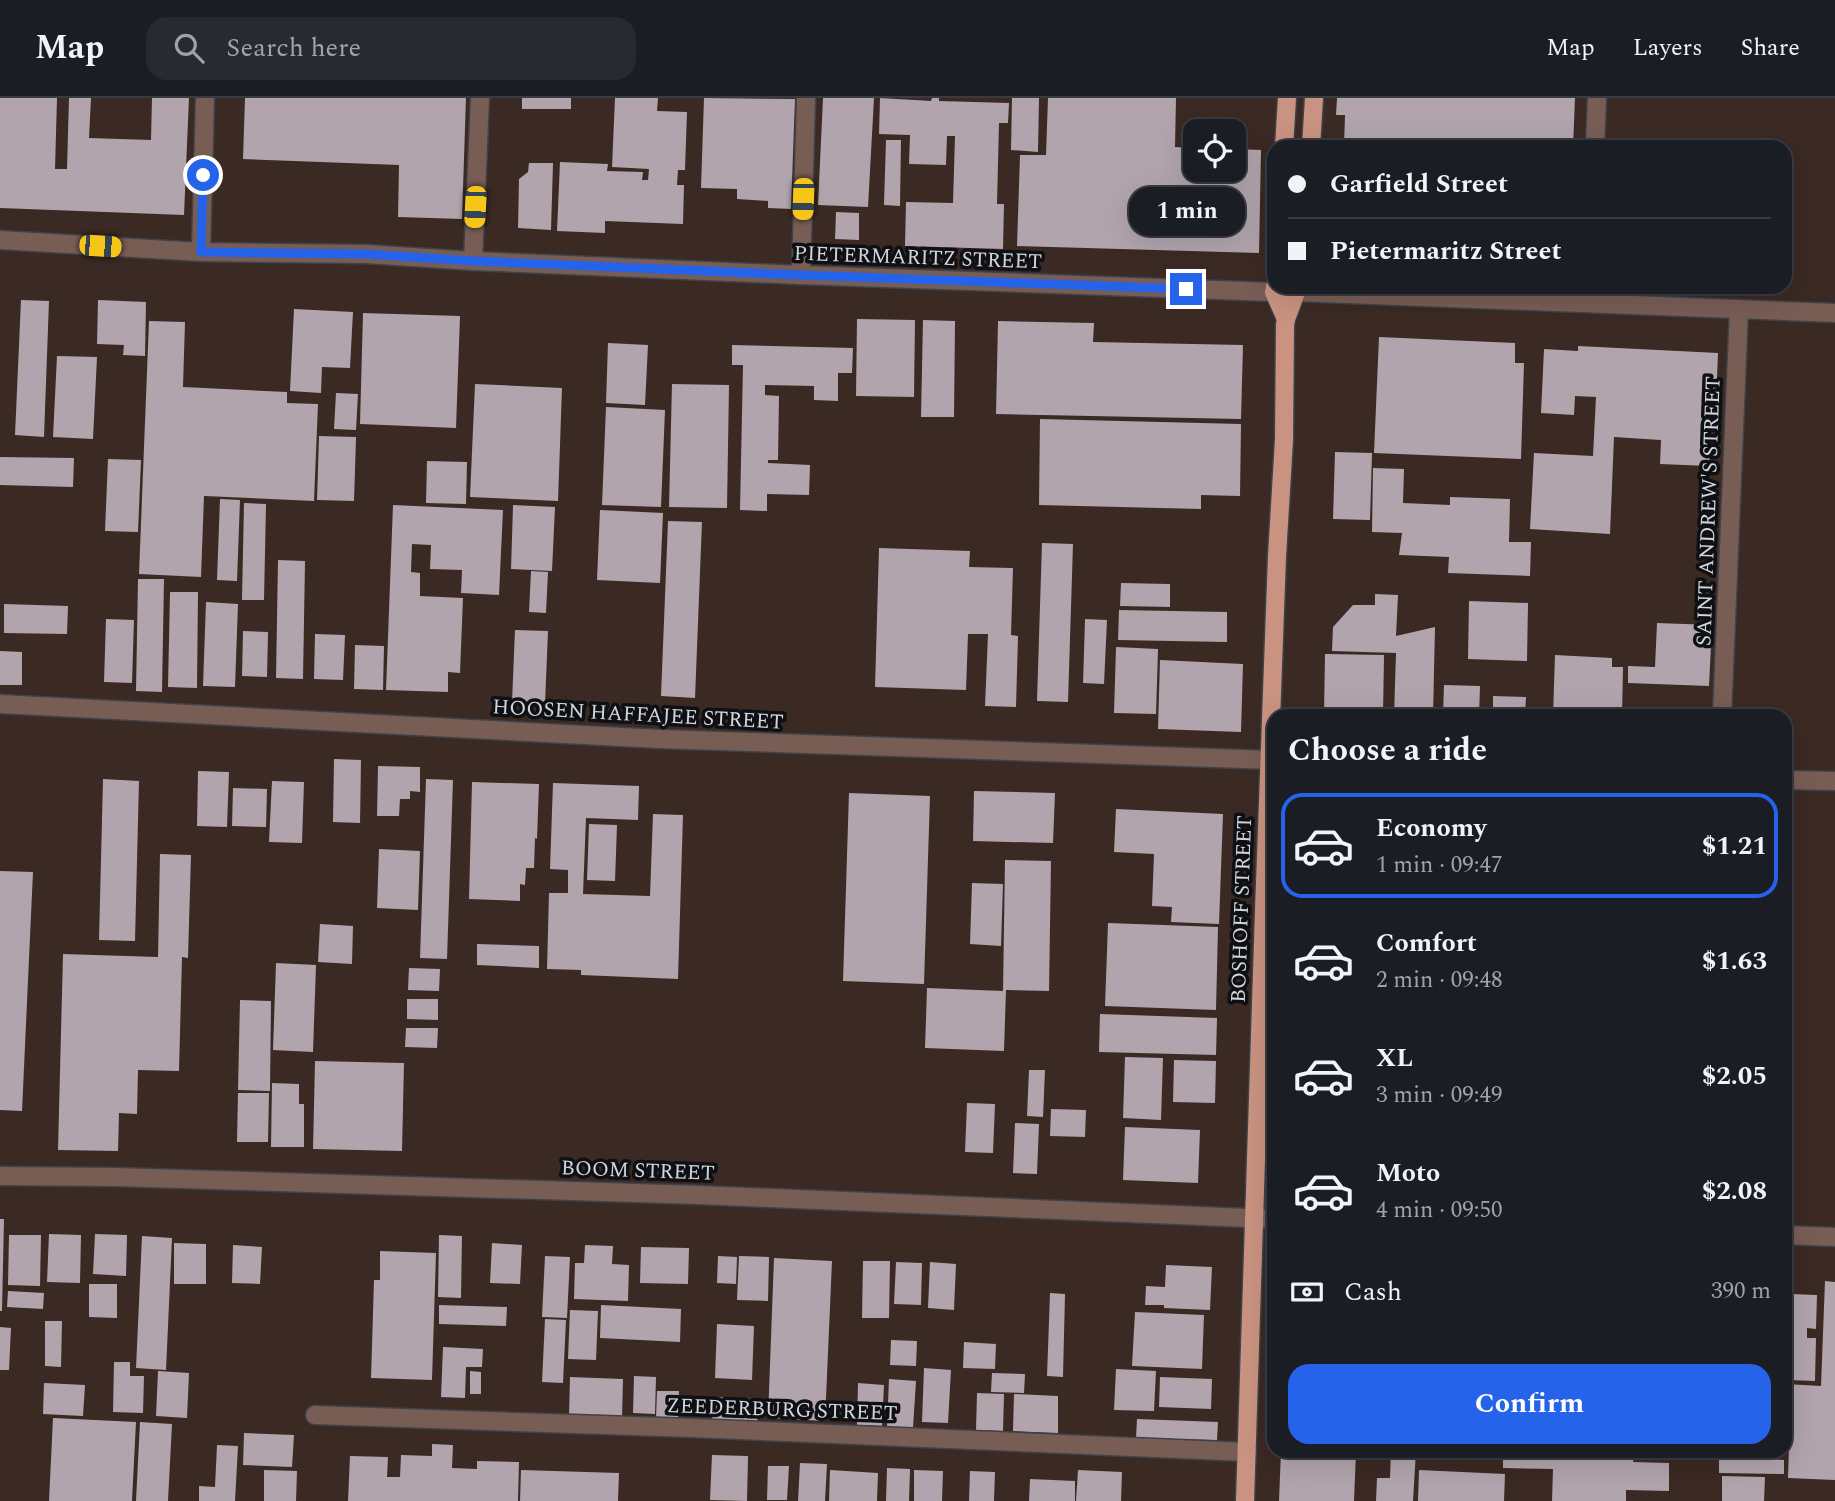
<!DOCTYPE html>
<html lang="en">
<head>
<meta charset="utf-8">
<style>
  :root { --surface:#1a1d24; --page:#272a31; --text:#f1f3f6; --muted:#9fa2a6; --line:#383b41; --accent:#2563eb }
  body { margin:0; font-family:Spectral,serif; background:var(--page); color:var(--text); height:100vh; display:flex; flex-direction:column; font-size:26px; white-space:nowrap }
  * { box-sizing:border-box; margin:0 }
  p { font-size:23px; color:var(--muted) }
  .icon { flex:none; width:38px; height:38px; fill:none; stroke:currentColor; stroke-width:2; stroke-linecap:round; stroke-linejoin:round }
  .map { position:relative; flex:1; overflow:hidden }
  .panel { position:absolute; left:1267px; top:611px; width:525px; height:749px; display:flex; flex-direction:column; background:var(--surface); border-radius:21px; box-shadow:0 7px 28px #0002,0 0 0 2px var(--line) }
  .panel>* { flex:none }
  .banner { position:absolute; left:1267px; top:42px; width:525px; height:154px; border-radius:21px; box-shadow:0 7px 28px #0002,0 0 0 2px var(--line); display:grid; align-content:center; height:154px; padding:0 21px; background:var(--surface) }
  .tools { position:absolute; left:1183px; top:21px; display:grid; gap:14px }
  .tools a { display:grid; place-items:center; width:63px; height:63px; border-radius:14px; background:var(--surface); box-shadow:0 7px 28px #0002,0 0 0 2px var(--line); font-size:35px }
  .end { position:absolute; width:32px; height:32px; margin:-16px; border:9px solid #2563eb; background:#fff; box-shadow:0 0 0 4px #fff }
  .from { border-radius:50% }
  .bubble { position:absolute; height:49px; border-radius:21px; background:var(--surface); box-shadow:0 7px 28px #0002,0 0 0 2px var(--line); font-size:23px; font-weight:700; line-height:49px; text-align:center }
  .car { position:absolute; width:21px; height:42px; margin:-21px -10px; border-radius:9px; box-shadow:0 0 5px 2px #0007; background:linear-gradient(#f5c518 24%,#345 0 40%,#f5c518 0 76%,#345 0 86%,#f5c518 0) }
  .banner b { display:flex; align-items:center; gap:24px; height:66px; font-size:26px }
  .banner b+b { border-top:2px solid var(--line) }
  .banner i { width:18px; height:18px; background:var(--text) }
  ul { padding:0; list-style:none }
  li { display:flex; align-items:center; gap:21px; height:105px; margin:0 14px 10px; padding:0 7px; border:4px solid transparent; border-radius:21px }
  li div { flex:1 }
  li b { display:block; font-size:26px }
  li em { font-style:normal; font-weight:700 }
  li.active { border-color:var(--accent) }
  li>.icon { width:63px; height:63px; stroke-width:1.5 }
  h2 { padding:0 21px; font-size:32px; line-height:84px }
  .pay { display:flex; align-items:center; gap:18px; height:77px; padding:0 21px; font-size:26px }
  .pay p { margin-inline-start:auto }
  .action { display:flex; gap:14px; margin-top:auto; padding:14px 21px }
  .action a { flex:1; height:80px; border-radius:21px; background:var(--accent); color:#fff; font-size:28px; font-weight:700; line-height:80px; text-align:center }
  header { display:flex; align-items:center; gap:42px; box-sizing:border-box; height:98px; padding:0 35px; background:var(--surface); border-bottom:2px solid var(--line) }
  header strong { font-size:33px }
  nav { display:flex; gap:38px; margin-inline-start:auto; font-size:24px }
  .search { width:490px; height:63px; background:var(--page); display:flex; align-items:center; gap:18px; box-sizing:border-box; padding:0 24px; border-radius:21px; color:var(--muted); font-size:26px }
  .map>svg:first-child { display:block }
  .commercial { fill:#3b2923; fill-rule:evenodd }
  .building { fill:#b1a4ad }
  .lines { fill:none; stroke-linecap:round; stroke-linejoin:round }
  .minor-casing { stroke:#3e434b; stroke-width:21 }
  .major-casing { stroke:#3e434b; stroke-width:21 }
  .minor { stroke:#785d55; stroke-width:18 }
  .major { stroke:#ca9381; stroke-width:18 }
  .route { stroke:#2563eb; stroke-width:9 }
  .labels { text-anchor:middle; stroke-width:7; stroke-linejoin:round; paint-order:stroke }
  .street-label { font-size:21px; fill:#d2d5db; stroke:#0e1014 }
</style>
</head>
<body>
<header>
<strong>Map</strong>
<div class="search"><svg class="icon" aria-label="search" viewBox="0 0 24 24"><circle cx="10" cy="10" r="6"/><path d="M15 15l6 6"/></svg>Search here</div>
<nav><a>Map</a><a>Layers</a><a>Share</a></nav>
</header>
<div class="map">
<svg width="1835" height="1403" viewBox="0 0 1835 1403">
  <rect width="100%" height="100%" fill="#222730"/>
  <path class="commercial" d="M0 0H1835V1403H0ZM1195 33H1234V72H1195ZM1274 49H1785V189H1274ZM1274 618H1785V1353H1274Z"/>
  <g class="building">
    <path d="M0 0H57L55 71H67L69 0H91L89 40 151 42 152 0H189L184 117 0 110Z"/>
    <path d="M245 0H466L462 121 398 119 399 67 243 61Z"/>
    <rect x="522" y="0" width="49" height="11"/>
    <path d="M615 0H658L657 13 687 14 685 72H678L677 87H684L683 126 605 123V135L557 133 560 64 608 66 607 73 643 74 642 82H648L649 71 612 69Z"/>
    <path d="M704 0 795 1 791 111 768 110V103L737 101V91L701 90Z"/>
    <path d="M823 0H874L868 109 818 107Z"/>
    <path d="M880 0 931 3 932 0H939V3L1009 5 1008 25H999L997 106H1004L1003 151 905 148 906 104 953 105 955 38H947L946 67 909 66 910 37 879 36Z"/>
    <path d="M1012 0H1039L1038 54 1011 52Z"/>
    <path d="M1048 0H1176L1175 49 1195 50V72H1234V51L1261 52 1259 155 1017 148 1020 57H1046Z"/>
    <path d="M1337 0H1575L1573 49H1344L1345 17H1336Z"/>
    <path d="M886 42H901L900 108 884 107Z"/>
    <path d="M529 65H553L551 132 518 130 519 81 528 74Z"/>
    <path d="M836 114 859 115V142L835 141Z"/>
    <path d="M21 202 49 203 44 339 15 337Z"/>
    <path d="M98 202 146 204 145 258 123 257 124 247 97 246Z"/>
    <path d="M294 211 353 214 350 270 322 269 321 295 290 293Z"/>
    <path d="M363 215 460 218 456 330 360 326Z"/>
    <path d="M857 221 915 222 914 299 856 298Z"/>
    <path d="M923 222 955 223 954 319H921Z"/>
    <path d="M149 223 185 224 183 289 287 294V305L318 306 314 403 204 398 201 479 139 476Z"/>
    <path d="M998 223 1094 225 1093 244 1243 247 1241 321 996 316Z"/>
    <path d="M1379 239 1515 245V265H1524L1521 361 1374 355Z"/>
    <path d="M608 245 648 247 645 307 606 305Z"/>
    <path d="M732 247 853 250 852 275H838V303L814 302V288L765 287V297L779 298 778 362H768V365L810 367 809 397 767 396V413L740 412 743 267H732Z"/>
    <path d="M1578 248 1718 255 1716 306H1712L1709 368 1660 366 1661 342 1614 339 1610 436 1530 431 1534 355 1593 358 1596 299 1575 298 1574 317 1541 315 1544 251 1578 253Z"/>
    <path d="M57 258 97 259 93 341 53 339Z"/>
    <path d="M475 286 562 290 558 403 470 399Z"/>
    <path d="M672 286 729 287 727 410 669 409Z"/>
    <path d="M336 295 358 296 356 332 334 331Z"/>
    <path d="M606 309 665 312 661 409 602 407Z"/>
    <path d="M1040 321 1241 326 1240 398 1201 397V411L1039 407Z"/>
    <path d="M319 338 356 339 354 403 317 402Z"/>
    <path d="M1335 354 1372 355 1370 422 1333 421Z"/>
    <path d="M0 359 74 360 73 389 0 387Z"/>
    <path d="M108 361 141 362 138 434 105 433Z"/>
    <path d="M427 363 467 364 466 406 426 405Z"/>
    <path d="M1373 370 1404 371 1403 405 1450 407V399L1510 401 1509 444H1531L1530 478 1448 475 1449 459 1399 457 1402 435 1372 434Z"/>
    <path d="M220 401 240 402 237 483 217 482Z"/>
    <path d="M244 405 266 406 264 502H242Z"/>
    <path d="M393 407 503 412 499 497 461 495 462 472 430 471 431 447 412 446 411 474 420 475V498L463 500 460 575 448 574V594L386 592Z"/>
    <path d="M513 407 555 409 552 473 511 471Z"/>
    <path d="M600 412 663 415 660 485 597 482Z"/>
    <path d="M668 423 702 424 695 600 661 598Z"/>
    <path d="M1042 445 1073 446 1068 604 1037 603Z"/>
    <path d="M879 450 970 453 969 469 1013 470 1011 537 1018 538 1016 609 985 608 988 536H968L966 592 875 589Z"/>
    <path d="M278 462 305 463 303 581 276 580Z"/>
    <path d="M531 473 548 474 546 515 529 514Z"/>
    <path d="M138 481H164L162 594 136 593Z"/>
    <path d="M1121 485 1170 486V509L1120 508Z"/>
    <path d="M170 494H198L197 590 168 589Z"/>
    <path d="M1375 496 1398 497 1396 538 1435 529 1433 618H1394L1396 555 1332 553 1333 529 1353 507H1375Z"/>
    <path d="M1469 503 1528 505 1527 563 1468 561Z"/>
    <path d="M206 504 238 506 235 589 203 588Z"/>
    <path d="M4 506 68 508 67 536 4 535Z"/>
    <path d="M1119 512 1227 514V544L1118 542Z"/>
    <path d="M106 521 134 522 132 585 104 584Z"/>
    <path d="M1085 521 1107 522 1104 586 1083 585Z"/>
    <path d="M1657 525 1712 527 1709 588 1628 585V568L1655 569Z"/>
    <path d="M515 532 548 533 545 606 512 604Z"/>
    <path d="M243 533 268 534 267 579 242 578Z"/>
    <path d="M315 536 345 537 343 582 314 581Z"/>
    <path d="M355 547 384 548 383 592 354 591Z"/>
    <path d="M1116 549 1158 551 1156 616 1114 615Z"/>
    <path d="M0 553 22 554V587H0Z"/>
    <path d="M1325 556 1384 557 1383 618H1324Z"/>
    <path d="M1555 557 1612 560V569H1623L1622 618H1553Z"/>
    <path d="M1160 562 1243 566 1241 634 1158 631Z"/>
    <path d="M1444 587 1480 588 1479 618H1443Z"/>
    <path d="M1493 598 1526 599 1525 618H1493Z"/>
    <path d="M334 661 361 662 360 725 333 724Z"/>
    <path d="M378 668 420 669V694L410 693V701H400L399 718H377Z"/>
    <path d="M198 673 229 674 227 729 197 728Z"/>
    <path d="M103 681 139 683 135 843 99 842Z"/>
    <path d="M426 681 453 682 447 861 420 860Z"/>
    <path d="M272 683 304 684 302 745 269 744Z"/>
    <path d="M472 684 539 686 537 741 535 740 534 770H526L525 787 520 786V803L469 801Z"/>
    <path d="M553 685 639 688 638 722 586 720 583 796 650 798 653 716 683 717 678 881 581 877V872L547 871 549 795H568V772L550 771Z"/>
    <path d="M233 690 267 691 266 729 232 728Z"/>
    <path d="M974 693 1055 695 1053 745 973 743Z"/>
    <path d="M849 695 930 698 924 886 843 883Z"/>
    <path d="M1116 711 1223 716 1219 826 1171 824 1172 809 1152 808 1154 756 1114 754Z"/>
    <path d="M589 726 617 727 615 783 587 782Z"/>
    <path d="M379 751 420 753 418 812 377 810Z"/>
    <path d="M160 756 191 757 188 860 182 859 179 973 138 972 137 1016 119 1015 118 1053 58 1052 63 856 158 859Z"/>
    <path d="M1005 762 1051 763 1049 893 1006 892 1004 953 925 950 927 890 1003 893Z"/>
    <path d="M0 773 33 774 22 1013 0 1012Z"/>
    <path d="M972 785 1003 786 1001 848 970 846Z"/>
    <path d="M1108 825 1218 829 1216 912 1105 908Z"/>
    <path d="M320 826 353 828 352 866 318 864Z"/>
    <path d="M477 846 539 848V870L477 867Z"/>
    <path d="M276 865 316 867 313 954 273 952Z"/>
    <path d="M409 870 440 871 439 893 408 892Z"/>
    <path d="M407 901H438V922L407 921Z"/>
    <path d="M240 902 271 903 270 993 238 992Z"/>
    <path d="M1100 916 1217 920 1216 957 1099 954Z"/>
    <path d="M406 930H438L437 950 405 949Z"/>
    <path d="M1125 959 1163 960 1161 1022 1123 1020Z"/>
    <path d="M1174 962 1216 963 1215 1005 1173 1004Z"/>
    <path d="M315 963 404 965 402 1053 313 1051Z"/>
    <path d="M1029 972H1045L1043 1019 1027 1018Z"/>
    <path d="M272 985 299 986V1006H304V1049H271Z"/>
    <path d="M238 995H269L268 1044H237Z"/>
    <path d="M967 1005 995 1006 993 1055 965 1054Z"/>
    <path d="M1051 1011 1086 1012 1085 1039 1050 1038Z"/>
    <path d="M1015 1025 1039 1026 1037 1076 1013 1075Z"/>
    <path d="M1125 1029 1200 1032 1198 1085 1123 1082Z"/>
    <path d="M0 1121H4L2 1213H0Z"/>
    <path d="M49 1136 81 1137 80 1185 47 1184Z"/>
    <path d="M95 1136 127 1137 126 1178 93 1176Z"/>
    <path d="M9 1137H41L40 1188 8 1187Z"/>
    <path d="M439 1137 462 1138 461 1200 438 1199Z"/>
    <path d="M142 1138 172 1140 166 1272 136 1270Z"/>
    <path d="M174 1145 206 1146V1186H174Z"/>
    <path d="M492 1145 522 1147 520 1186 490 1185Z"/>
    <path d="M233 1147 262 1149 260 1186 232 1185Z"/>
    <path d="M585 1147 613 1148 612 1166 629 1167 628 1203 574 1201 575 1165H584Z"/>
    <path d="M641 1149 689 1150 688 1186 640 1185Z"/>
    <path d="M380 1153 436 1155 432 1282 371 1280 374 1182H380Z"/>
    <path d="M545 1158 570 1159 567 1220 542 1219Z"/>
    <path d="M718 1158 737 1159 736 1186 717 1185Z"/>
    <path d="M739 1158 769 1159 768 1203 737 1202Z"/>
    <path d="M774 1160 832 1163 825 1323 768 1320Z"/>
    <path d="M863 1163H890L889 1220H862Z"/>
    <path d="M896 1164 922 1165 921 1207 894 1206Z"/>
    <path d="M930 1164 956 1166 954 1212 928 1210Z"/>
    <path d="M1166 1167 1212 1169 1210 1212 1164 1210V1207H1145L1146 1188 1165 1189Z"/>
    <path d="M1825 1183 1835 1184V1382L1788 1380 1789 1349H1785V1286L1821 1288Z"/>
    <path d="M89 1186H117V1220L89 1219Z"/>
    <path d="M8 1193 44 1195 43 1211 7 1209Z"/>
    <path d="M1050 1195 1065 1196 1063 1279 1047 1278Z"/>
    <path d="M1791 1196 1817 1197 1816 1231 1807 1230V1240H1816L1815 1283 1788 1282 1789 1239 1794 1240V1230H1790Z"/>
    <path d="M439 1207 507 1209 506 1228 439 1226Z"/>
    <path d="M601 1207 681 1211 680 1244 600 1240Z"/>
    <path d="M570 1212 598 1213 596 1262 568 1261Z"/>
    <path d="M1135 1214 1204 1217 1202 1271 1132 1268Z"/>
    <path d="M545 1221 566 1222 563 1285 542 1284Z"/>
    <path d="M45 1223H62L61 1269 45 1268Z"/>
    <path d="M717 1226 754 1228 752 1282 715 1280Z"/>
    <path d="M0 1229 11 1230 9 1272H0Z"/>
    <path d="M891 1242 917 1243 916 1268 890 1267Z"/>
    <path d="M964 1244 996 1246 995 1271 963 1270Z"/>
    <path d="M443 1249 483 1251 482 1269H466L465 1300 441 1299Z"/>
    <path d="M114 1264H130V1278H144L143 1315 113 1314Z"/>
    <path d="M924 1270 951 1272 948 1325 922 1324Z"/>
    <path d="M1116 1271 1156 1273 1154 1313 1114 1312Z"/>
    <path d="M158 1273 189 1275 187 1320 156 1318Z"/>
    <path d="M470 1273 481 1274V1296H470Z"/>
    <path d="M992 1275 1025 1276 1024 1295 991 1294Z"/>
    <path d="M634 1278 656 1279 655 1316 633 1315Z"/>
    <path d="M570 1279 623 1281 622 1320 569 1318Z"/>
    <path d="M1160 1279 1212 1281 1211 1311 1159 1309Z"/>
    <path d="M889 1281 916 1283 913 1330 887 1329Z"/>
    <path d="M44 1285 85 1287 83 1318 43 1316Z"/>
    <path d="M858 1285 884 1287 882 1328 857 1327Z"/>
    <path d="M657 1293H679L678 1322 656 1321Z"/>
    <path d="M977 1295 1004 1296 1003 1333 976 1332Z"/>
    <path d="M1014 1296 1058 1298V1335L1013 1333Z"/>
    <path d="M713 1299 759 1301 757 1327 712 1325Z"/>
    <path d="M53 1320 136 1324 132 1403H49Z"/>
    <path d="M1137 1321 1218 1324 1217 1342 1136 1340Z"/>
    <path d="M140 1324 172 1326 168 1403H136Z"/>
    <path d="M244 1335 294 1337 292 1369 243 1367Z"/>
    <path d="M432 1346 453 1347 452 1370 477 1371V1363L519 1364 518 1403H348L350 1358 388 1359 387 1379H400L401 1357 432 1358Z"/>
    <path d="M217 1347 238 1348 235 1403H199V1388L215 1389Z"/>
    <path d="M1281 1353H1356L1354 1403H1279Z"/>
    <path d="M1391 1353H1416L1413 1403H1376L1377 1380H1390Z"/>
    <path d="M1503 1353H1554V1355L1634 1357 1633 1364 1669 1365V1393L1626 1392V1403H1552L1553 1371 1503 1370Z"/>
    <path d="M1652 1353H1675V1356L1652 1355Z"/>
    <path d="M1719 1353H1758L1757 1361 1784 1362V1376L1719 1375Z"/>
    <path d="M712 1357 748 1358 747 1403 710 1402Z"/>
    <path d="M800 1365 827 1366 825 1403H798Z"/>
    <path d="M768 1368H789L787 1402H767Z"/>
    <path d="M887 1370 910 1371 909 1403H886Z"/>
    <path d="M264 1372 297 1373 296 1403H264Z"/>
    <path d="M521 1372 619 1375 618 1403H520Z"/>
    <path d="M830 1372 878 1375 877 1403H829Z"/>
    <path d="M914 1372 943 1373 942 1403H914Z"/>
    <path d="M1078 1372 1122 1374 1121 1403H1076Z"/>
    <path d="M1419 1372 1505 1376 1504 1403H1418Z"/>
    <path d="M970 1373 995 1374 994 1403H969Z"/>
    <path d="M1722 1378 1765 1379 1764 1403H1722Z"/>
    <path d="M1030 1381 1075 1383V1403H1029Z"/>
  </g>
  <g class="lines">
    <defs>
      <g id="minor">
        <path d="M1595 49 1597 0"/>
        <path d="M0 142 201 154 366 156 473 163 801 177 1274 194"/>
        <path d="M201 154 205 0"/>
        <path d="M473 163 480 0"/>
        <path d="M801 177 806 0"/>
        <path d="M1297 194 1835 215"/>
        <path d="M0 606 660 641 1274 662"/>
        <path d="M1722 618 1739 211"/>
        <path d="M1785 682 1835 683"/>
        <path d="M0 1078 115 1079 699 1097 1274 1121"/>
        <path d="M1785 1137 1835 1139"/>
        <path d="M315 1317 692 1330 1247 1354"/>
      </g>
      <g id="major">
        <path d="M1284 49 1287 0"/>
        <path d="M1311 49 1314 0"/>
        <path d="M1275 189 1274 194 1286 221"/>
        <path d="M1245 1403 1264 813 1277 458 1284 342 1285 227 1286 221 1298 189"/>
      </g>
    </defs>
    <use href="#minor" class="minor-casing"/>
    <use href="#major" class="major-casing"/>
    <use href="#minor" class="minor"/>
    <use href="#major" class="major"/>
  </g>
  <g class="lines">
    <path class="route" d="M203 77 201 154 366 156 473 163 773 176 1186 191"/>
  </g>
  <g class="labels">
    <g class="street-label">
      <text transform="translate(918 159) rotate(2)" y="7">PIETERMARITZ STREET</text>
      <text transform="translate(1708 413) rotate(-88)" y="7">SAINT ANDREW'S STREET</text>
      <text transform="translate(638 616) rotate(3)" y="7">HOOSEN HAFFAJEE STREET</text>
      <text transform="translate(1241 811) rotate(-88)" y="7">BOSHOFF STREET</text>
      <text transform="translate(638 1072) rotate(2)" y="7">BOOM STREET</text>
      <text transform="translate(782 1311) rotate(2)" y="7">ZEEDERBURG STREET</text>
    </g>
  </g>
</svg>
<div class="tools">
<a><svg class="icon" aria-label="locate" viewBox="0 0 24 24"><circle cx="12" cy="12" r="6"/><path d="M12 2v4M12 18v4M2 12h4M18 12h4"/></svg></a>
</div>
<i class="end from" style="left:203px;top:77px"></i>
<i class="end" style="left:1186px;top:191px"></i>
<div class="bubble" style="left:1129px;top:89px;width:116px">1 min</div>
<i class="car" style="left:803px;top:101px;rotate:182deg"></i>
<i class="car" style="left:475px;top:109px;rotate:183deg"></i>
<i class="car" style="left:100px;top:148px;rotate:94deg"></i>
<div class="banner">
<b><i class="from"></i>Garfield Street</b>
<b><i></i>Pietermaritz Street</b>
</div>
<section class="panel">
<h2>Choose a ride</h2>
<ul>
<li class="active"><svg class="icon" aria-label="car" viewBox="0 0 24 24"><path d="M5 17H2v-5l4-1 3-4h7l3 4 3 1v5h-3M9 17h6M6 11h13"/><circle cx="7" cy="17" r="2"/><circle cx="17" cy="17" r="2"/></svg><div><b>Economy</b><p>1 min · 09:47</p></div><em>$1.21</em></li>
<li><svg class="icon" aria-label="car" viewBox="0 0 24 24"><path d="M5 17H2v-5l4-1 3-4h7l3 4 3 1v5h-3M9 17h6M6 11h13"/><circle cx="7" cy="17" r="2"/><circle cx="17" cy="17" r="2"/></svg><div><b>Comfort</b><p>2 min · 09:48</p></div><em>$1.63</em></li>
<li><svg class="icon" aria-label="car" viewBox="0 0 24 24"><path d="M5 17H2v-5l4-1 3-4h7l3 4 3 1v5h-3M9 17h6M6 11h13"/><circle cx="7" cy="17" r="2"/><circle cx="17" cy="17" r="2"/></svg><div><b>XL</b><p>3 min · 09:49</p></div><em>$2.05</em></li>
<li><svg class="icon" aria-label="car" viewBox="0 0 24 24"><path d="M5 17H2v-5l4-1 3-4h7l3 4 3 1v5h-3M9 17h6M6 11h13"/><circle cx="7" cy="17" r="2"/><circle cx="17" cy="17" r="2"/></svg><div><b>Moto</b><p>4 min · 09:50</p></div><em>$2.08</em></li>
</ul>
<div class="pay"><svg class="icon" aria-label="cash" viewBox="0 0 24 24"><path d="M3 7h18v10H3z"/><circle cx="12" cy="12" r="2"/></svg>Cash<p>390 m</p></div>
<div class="action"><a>Confirm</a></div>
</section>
</div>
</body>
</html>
